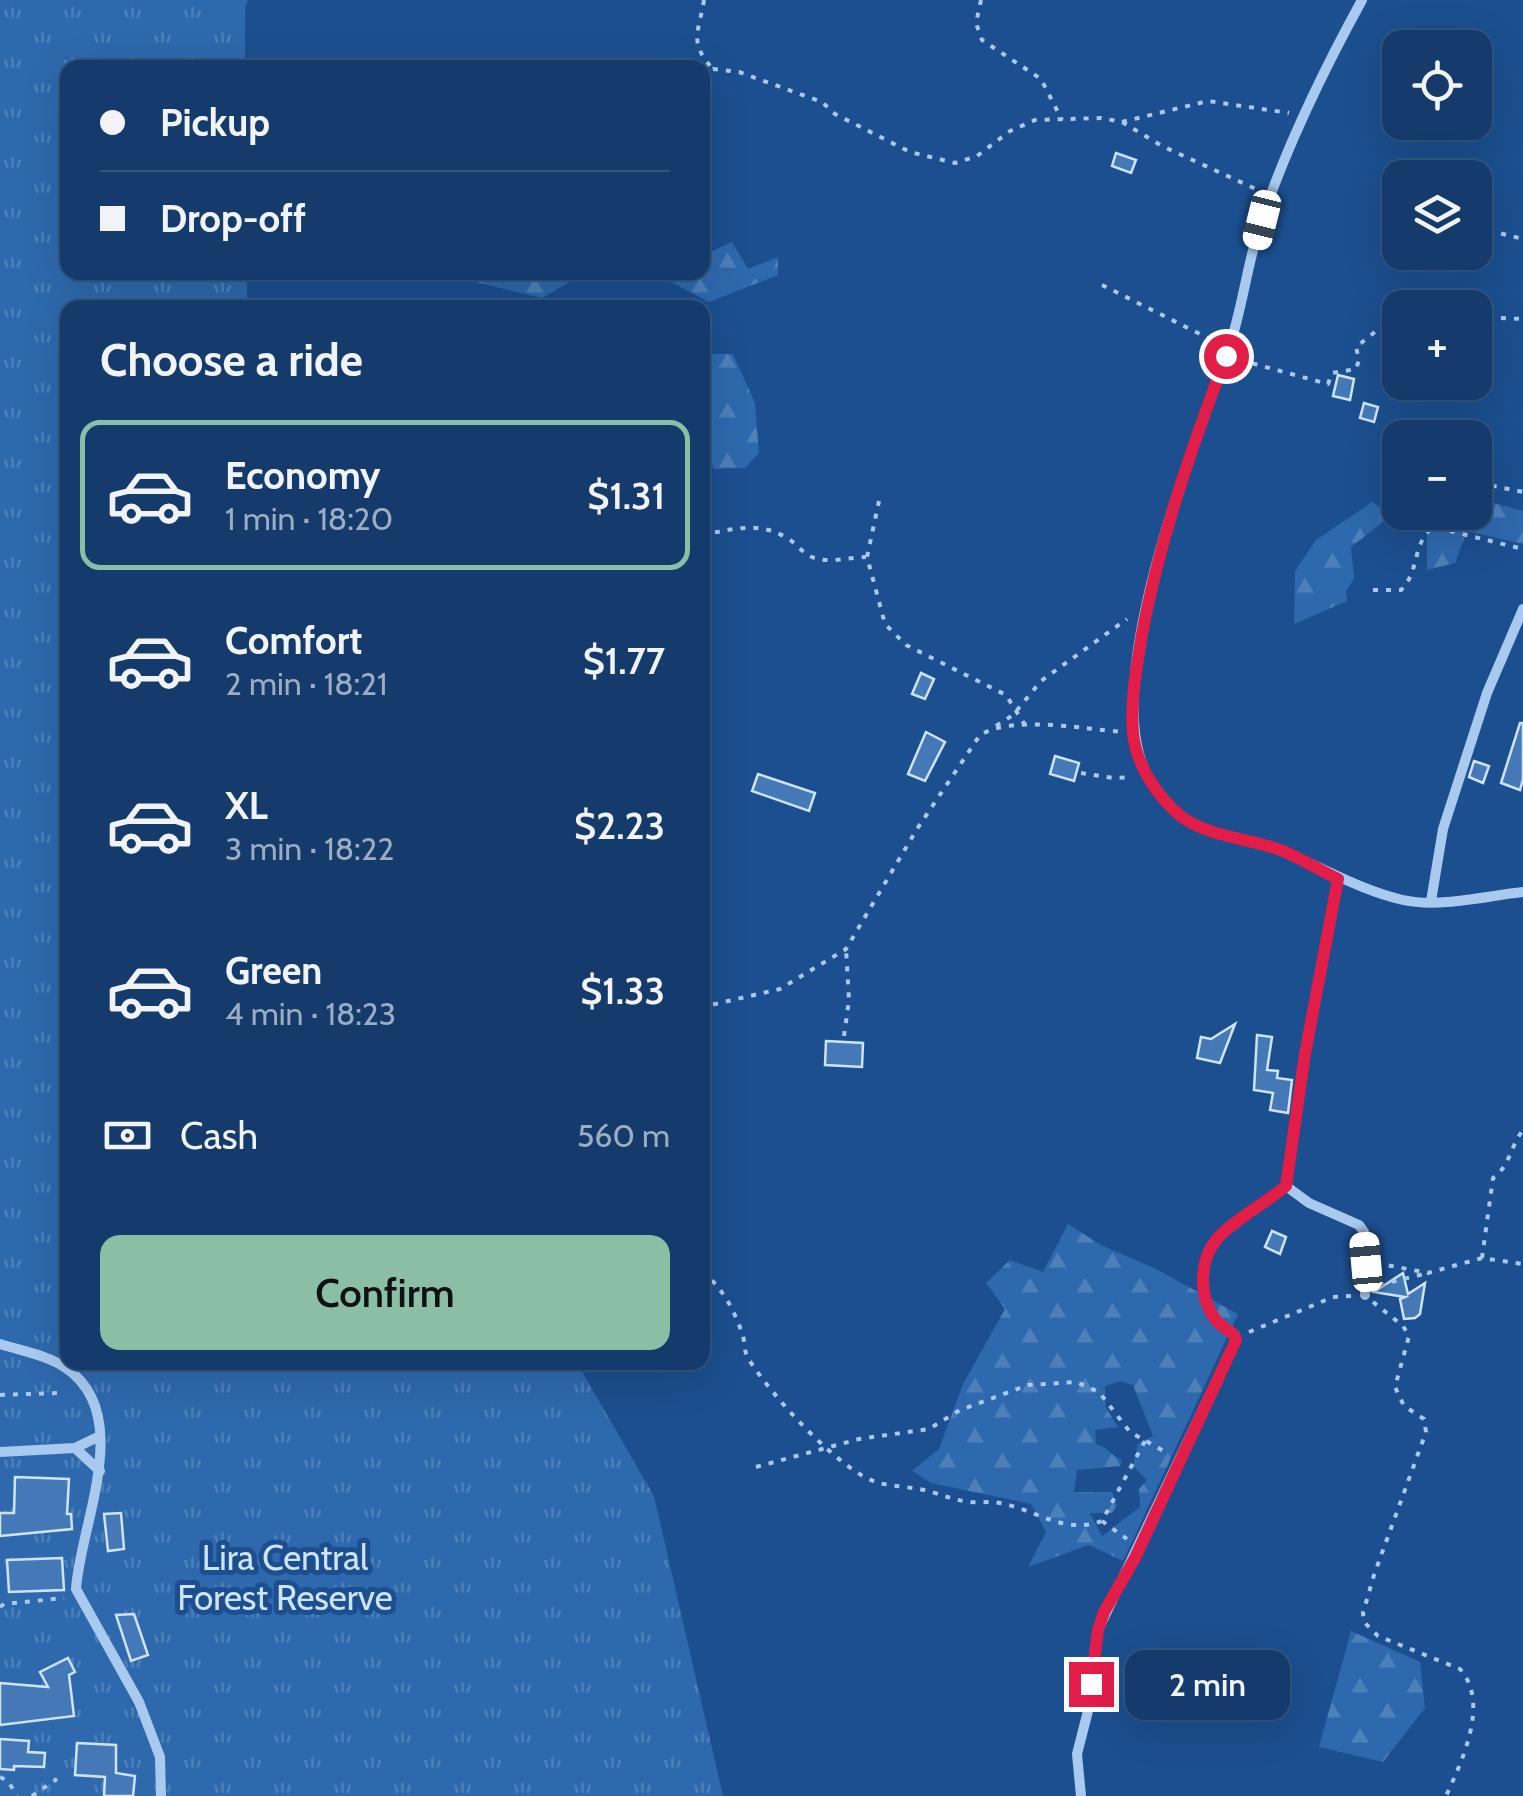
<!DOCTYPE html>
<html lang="en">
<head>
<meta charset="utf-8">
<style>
  :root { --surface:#143b6b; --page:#1d4271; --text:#f1f3f6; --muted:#9dadc1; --line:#33557e; --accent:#8abfa5 }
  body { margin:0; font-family:Cabin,sans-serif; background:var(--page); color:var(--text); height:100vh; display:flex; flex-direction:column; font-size:38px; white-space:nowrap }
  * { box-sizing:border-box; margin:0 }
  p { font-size:32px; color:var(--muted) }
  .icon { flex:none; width:55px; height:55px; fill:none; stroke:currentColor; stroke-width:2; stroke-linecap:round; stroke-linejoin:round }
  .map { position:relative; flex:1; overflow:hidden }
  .panel { position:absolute; left:60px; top:300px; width:650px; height:1070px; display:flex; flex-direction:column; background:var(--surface); border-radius:20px; box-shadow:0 10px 40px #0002,0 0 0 2px var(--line) }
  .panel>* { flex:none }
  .banner { position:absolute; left:60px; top:60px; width:650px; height:220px; border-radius:20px; box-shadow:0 10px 40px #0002,0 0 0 2px var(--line); display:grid; align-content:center; height:220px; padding:0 40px; background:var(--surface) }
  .controls { position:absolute; left:1382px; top:30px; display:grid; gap:20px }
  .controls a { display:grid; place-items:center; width:110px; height:110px; border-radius:20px; background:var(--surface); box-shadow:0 10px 40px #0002,0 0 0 2px var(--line); font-size:50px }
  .end { position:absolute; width:45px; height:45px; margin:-22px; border:12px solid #e11d48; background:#fff; box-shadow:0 0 0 5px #fff }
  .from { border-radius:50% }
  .bubble { position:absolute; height:70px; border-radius:20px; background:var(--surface); box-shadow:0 10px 40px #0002,0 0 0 2px var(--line); font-size:32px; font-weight:600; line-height:70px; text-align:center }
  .car { position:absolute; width:30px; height:60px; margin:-30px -15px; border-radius:12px; box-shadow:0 0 8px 2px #0007; background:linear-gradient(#fff 24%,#345 0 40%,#fff 0 76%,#345 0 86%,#fff 0) }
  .banner b { display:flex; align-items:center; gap:35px; height:95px; font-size:38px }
  .banner b+b { border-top:2px solid var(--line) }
  .banner i { width:25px; height:25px; background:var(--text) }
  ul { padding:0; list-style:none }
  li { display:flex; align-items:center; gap:30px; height:150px; margin:0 20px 15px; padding:0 20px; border:5px solid transparent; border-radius:20px }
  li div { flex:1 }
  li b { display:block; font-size:38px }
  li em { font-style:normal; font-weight:600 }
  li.on { border-color:var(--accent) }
  li>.icon { width:90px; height:90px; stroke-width:1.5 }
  h2 { padding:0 40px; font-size:45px; line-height:120px }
  .pay { display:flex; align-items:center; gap:25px; height:110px; padding:0 40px; font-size:38px }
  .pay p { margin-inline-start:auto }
  .cta { display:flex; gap:20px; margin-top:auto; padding:20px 40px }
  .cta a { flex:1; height:115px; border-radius:20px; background:var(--accent); color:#111; font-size:40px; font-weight:600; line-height:115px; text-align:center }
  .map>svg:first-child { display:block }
  .grass { fill:url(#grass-tufts) }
  .forest { fill:url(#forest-firs); fill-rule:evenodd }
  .building { fill:#4478b7; stroke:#cfe3fa; stroke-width:2.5 }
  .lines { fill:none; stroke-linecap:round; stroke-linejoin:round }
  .path { stroke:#a9c9ee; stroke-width:4; stroke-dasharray:5 8; stroke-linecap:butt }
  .minor { stroke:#a9c9ee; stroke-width:10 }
  .route { stroke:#e11d48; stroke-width:12 }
  .labels { text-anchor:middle; stroke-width:10; stroke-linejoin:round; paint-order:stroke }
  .park-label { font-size:35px; fill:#cfe3fa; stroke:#1b4f8f }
</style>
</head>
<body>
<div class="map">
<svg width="1523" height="1796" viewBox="0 0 1523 1796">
  <defs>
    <pattern id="grass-tufts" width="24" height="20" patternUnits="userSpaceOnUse" patternTransform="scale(2.5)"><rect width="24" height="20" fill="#2e69ad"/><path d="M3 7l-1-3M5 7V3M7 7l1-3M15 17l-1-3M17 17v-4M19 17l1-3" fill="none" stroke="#4d80b9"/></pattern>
    <pattern id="forest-firs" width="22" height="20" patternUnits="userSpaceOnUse" patternTransform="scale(2.5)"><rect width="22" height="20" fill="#2e69ad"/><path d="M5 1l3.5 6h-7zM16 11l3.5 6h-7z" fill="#4d80b9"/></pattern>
  </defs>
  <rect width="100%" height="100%" fill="#1b4f8f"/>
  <path class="grass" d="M0 0H248L245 8V67L68 68V272L247 273V307L68 308V1362L577 1363 654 1496 723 1796H0Z"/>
  <g class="forest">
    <path d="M732 242 748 269 778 257V275L709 302 669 281 665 273 702 272 703 253H708Z"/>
    <path d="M572 273 573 280 542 298 463 279 464 273Z"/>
    <path d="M712 354H733L755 403 759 453 745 468 714 469 703 438V362Z"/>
    <path d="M1475 498 1523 511V544L1467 531 1455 563 1427 570V513L1475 512Z"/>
    <path d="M1372 502 1392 515 1351 547 1354 579 1346 591 1347 601 1294 624 1295 571 1316 540Z"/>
    <path d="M1068 1224 1101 1245 1156 1269 1238 1314 1123 1561 1089 1545 1028 1567 1046 1532 1031 1504 931 1483 912 1471 939 1449 963 1384 1005 1309 986 1283 1010 1260 1043 1272ZM1120 1381 1133 1385 1153 1436 1138 1444 1133 1466 1147 1480 1139 1489 1140 1507 1102 1536 1090 1513H1112L1117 1505 1112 1492H1074L1077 1470 1120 1466 1122 1460C1112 1457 1108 1447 1096 1444L1095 1430 1118 1427 1106 1408 1105 1386Z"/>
    <path d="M1351 1631 1420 1662 1425 1708 1383 1762 1319 1747Z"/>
  </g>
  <g class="building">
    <path d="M1116 153 1136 160 1131 173 1112 166Z"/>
    <path d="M1338 375 1354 379 1350 400 1333 396Z"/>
    <path d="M1364 403 1378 407 1374 422 1360 418Z"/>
    <path d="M921 673 934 679 925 699 912 694Z"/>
    <path d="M1520 723H1523V779L1520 790 1501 783Z"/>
    <path d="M926 732 945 742 925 781 908 774Z"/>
    <path d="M1055 756 1079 763 1074 781 1050 774Z"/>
    <path d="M1474 761 1489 766 1483 783 1469 777Z"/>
    <path d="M758 774 815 793 809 811 752 791Z"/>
    <path d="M1235 1024 1220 1063 1197 1058 1201 1037 1211 1039Z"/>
    <path d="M1257 1035 1272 1037 1267 1070 1278 1071 1277 1078 1292 1080 1288 1113 1270 1110 1273 1093 1254 1090Z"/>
    <path d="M826 1041 863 1043 862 1067 825 1065Z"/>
    <path d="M1272 1231 1286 1237 1280 1254 1265 1247Z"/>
    <path d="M1403 1273 1408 1294 1425 1283 1420 1314 1415 1318 1404 1319 1400 1299 1405 1297 1374 1292Z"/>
    <path d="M15 1477 69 1479 67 1514H71L72 1529 0 1536V1513H14Z"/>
    <path d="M121 1513 124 1549 108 1551 104 1514Z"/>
    <path d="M62 1558 64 1590 9 1592 7 1560Z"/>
    <path d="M134 1614 148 1655 131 1661 116 1615Z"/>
    <path d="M68 1658 75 1672 69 1675 74 1716 0 1725V1683L48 1687 40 1672Z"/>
    <path d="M0 1739 29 1741 28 1752 45 1753 44 1767 14 1766V1770L0 1769Z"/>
    <path d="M77 1743 116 1745V1773L135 1776 133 1796H104L105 1777 75 1775Z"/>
  </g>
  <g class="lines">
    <g class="path">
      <path d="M704 0C699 32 688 42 713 69"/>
      <path d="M981 0 976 23 982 40 1041 79 1062 120"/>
      <path d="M702 76 713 69 739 72 822 102 835 114 910 152 955 163 977 156 1010 131 1035 120 1101 118 1122 122 1162 146 1258 190"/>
      <path d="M1122 122 1208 101 1289 113"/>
      <path d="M1489 235 1495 232 1523 239"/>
      <path d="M1102 285 1218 343"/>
      <path d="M1475 317 1523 319"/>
      <path d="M1240 360 1328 384 1332 373 1356 369 1359 360 1356 347 1375 332 1400 327"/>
      <path d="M1479 483 1523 492"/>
      <path d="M879 501 867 557 885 624 906 645 1006 695 1025 725"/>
      <path d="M702 535C733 529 759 521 787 538 796 543 802 553 812 557 827 564 850 557 866 557"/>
      <path d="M1373 590H1401C1420 572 1412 541 1434 527L1523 549"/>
      <path d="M996 726 1013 715 1041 681 1127 619"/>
      <path d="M1081 773 1113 778 1132 777"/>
      <path d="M702 1011 711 1005 780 989 846 949 917 829 980 735C1014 715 1083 729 1123 732"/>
      <path d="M844 1036 849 1000 846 949"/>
      <path d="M1482 1258 1493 1178C1510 1166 1510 1147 1523 1130"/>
      <path d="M1376 1263 1428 1273 1482 1258 1523 1264"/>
      <path d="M702 1272C723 1287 735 1312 743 1336 745 1344 744 1351 748 1358 769 1393 841 1473 879 1483 896 1487 915 1487 932 1492 945 1496 955 1500 969 1502 979 1503 990 1501 1000 1503 1037 1510 1064 1535 1102 1521L1145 1441"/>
      <path d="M1379 1285 1428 1273"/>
      <path d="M1373 1302 1403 1326 1409 1336 1395 1387 1404 1406 1424 1419 1426 1432 1374 1575 1363 1613 1364 1622 1378 1636 1460 1669C1490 1703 1462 1761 1446 1796"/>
      <path d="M1249 1332 1333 1297 1353 1296"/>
      <path d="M0 1395 57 1393"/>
      <path d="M756 1467 859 1439 929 1429 960 1410 1028 1385 1076 1382 1099 1392 1130 1432 1169 1454"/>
      <path d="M1102 1521 1127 1539"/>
      <path d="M0 1607 4 1604 64 1598"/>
      <path d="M0 1777 8 1781 17 1796"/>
      <path d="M32 1796 57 1779"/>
    </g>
    <g class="minor">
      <path d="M1362 0C1323 71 1288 143 1262 219 1247 262 1243 308 1228 351 1193 449 1100 677 1146 773 1154 790 1169 808 1184 818 1213 838 1253 839 1284 852 1324 868 1360 890 1403 900 1440 908 1486 896 1523 892"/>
      <path d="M1431 901 1443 829 1487 693 1523 609"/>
      <path d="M1286 1186 1309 1203 1359 1225 1364 1232 1365 1295"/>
      <path d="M0 1344C22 1351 47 1355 66 1368 135 1415 80 1525 76 1589L139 1702 160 1757 161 1796"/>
      <path d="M75 1448 100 1471"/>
      <path d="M0 1452 75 1448 100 1436"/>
      <path d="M1081 1796 1077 1754 1088 1711 1098 1630 1236 1340 1235 1335C1229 1330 1221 1326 1216 1320 1198 1298 1199 1260 1217 1239 1231 1222 1267 1202 1286 1186L1305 1054 1338 879"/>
    </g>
  </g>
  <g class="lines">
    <path class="route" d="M1091 1684 1098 1630 1104 1612 1135 1558 1236 1340 1234 1335C1229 1330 1220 1326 1216 1320 1198 1298 1199 1260 1217 1239 1231 1222 1267 1202 1286 1186L1305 1054 1338 879C1320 870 1302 859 1283 851 1251 838 1211 838 1182 817 1158 798 1136 765 1133 733 1130 701 1137 666 1142 634 1160 538 1192 447 1226 356"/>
  </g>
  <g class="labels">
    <g class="park-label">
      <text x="285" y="1570">Lira Central<tspan x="285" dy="40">Forest Reserve</tspan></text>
    </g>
  </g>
</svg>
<div class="controls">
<a><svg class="icon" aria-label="locate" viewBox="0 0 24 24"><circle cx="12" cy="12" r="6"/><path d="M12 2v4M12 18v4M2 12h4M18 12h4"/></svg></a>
<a><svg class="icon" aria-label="layers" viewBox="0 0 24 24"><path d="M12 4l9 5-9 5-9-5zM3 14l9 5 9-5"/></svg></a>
<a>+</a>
<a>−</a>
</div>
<i class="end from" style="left:1226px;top:356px"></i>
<i class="end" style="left:1091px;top:1684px"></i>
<div class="bubble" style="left:1125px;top:1650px;width:165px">2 min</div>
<i class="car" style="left:1262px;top:220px;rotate:194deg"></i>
<i class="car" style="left:1366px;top:1262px;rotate:355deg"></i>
<div class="banner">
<b><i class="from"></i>Pickup</b>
<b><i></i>Drop-off</b>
</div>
<section class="panel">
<h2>Choose a ride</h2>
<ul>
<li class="on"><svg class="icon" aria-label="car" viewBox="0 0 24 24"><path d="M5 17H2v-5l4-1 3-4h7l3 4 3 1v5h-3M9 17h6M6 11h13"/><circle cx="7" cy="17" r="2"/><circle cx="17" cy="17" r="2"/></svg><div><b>Economy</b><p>1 min · 18:20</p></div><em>$1.31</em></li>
<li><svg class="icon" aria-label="car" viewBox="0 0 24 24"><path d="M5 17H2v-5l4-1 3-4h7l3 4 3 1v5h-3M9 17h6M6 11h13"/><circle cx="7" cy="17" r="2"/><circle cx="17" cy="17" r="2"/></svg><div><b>Comfort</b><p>2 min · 18:21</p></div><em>$1.77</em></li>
<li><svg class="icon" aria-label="car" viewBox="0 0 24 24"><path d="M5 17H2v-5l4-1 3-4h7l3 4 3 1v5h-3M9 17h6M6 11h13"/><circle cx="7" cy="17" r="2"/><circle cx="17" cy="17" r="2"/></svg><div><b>XL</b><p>3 min · 18:22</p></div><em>$2.23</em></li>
<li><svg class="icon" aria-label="car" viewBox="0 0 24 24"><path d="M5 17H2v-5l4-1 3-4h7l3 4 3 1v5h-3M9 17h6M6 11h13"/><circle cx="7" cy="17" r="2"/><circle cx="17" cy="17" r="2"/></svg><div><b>Green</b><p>4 min · 18:23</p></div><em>$1.33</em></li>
</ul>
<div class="pay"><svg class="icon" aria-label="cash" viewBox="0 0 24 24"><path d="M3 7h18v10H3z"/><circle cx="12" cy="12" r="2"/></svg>Cash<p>560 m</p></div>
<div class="cta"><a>Confirm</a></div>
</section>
</div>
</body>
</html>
